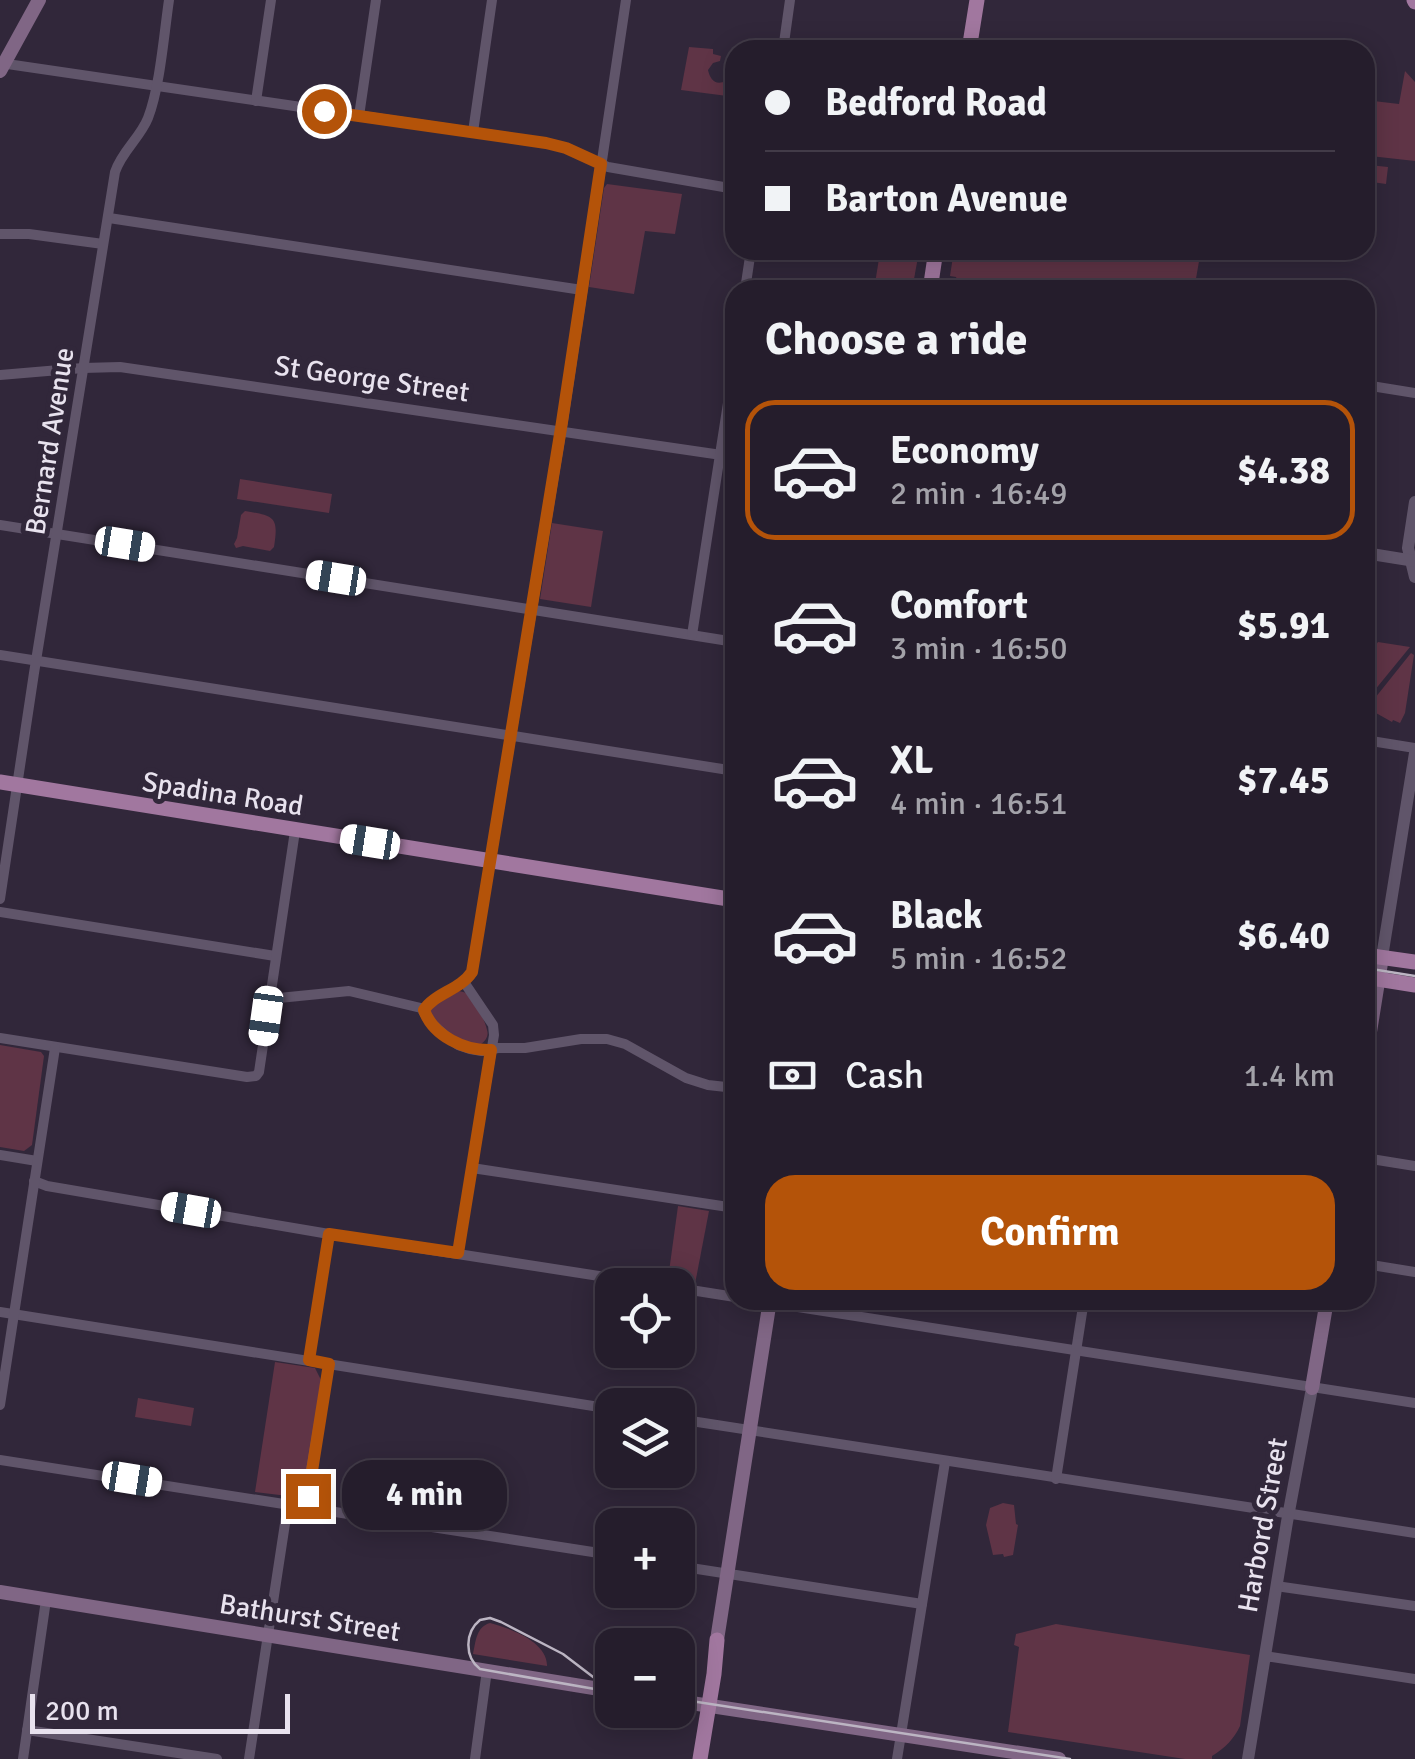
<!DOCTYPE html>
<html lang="en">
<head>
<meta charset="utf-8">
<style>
  :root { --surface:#251d2c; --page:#2d2634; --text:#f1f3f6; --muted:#a3a2a9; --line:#423b48; --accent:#b45309 }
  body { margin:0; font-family:Signika,sans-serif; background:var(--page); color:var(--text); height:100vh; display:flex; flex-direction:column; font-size:38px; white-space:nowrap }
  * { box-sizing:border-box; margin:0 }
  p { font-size:32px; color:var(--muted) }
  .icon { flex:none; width:55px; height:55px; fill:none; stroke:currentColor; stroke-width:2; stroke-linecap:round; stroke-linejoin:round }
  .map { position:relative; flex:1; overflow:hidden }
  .details { position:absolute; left:725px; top:280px; width:650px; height:1030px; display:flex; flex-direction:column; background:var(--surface); border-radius:30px; box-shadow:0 5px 25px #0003,0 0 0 2px var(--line) }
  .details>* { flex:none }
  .guide { position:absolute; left:725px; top:40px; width:650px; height:220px; border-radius:30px; box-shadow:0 5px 25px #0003,0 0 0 2px var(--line); display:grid; align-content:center; height:220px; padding:0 40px; background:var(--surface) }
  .buttons { position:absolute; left:595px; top:1268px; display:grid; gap:20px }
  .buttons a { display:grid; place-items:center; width:100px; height:100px; border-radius:20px; background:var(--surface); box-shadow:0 5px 25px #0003,0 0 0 2px var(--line); font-size:50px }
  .scale { position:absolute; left:30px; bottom:25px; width:260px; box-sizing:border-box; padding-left:10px; border:5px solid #e8e2ee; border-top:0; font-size:28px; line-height:35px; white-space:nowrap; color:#e8e2ee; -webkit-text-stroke:8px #31273a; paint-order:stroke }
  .end { position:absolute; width:45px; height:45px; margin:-22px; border:12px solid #b45309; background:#fff; box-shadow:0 0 0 5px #fff }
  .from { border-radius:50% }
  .bubble { position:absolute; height:70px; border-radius:30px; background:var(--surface); box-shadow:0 5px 25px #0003,0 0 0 2px var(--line); font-size:32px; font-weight:700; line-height:70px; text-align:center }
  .car { position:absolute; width:30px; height:60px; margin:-30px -15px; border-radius:12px; box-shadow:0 0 8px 2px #0007; background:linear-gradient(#fff 24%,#345 0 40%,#fff 0 76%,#345 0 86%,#fff 0) }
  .guide b { display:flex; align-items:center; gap:35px; height:95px; font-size:38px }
  .guide b+b { border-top:2px solid var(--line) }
  .guide i { width:25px; height:25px; background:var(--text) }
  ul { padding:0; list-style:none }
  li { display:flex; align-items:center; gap:30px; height:140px; margin:0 20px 15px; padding:0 20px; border:5px solid transparent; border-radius:30px }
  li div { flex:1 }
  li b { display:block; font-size:38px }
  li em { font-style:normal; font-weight:700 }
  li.on { border-color:var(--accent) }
  li>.icon { width:90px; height:90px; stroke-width:1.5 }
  h2 { padding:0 40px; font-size:45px; line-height:120px }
  .pay { display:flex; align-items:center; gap:25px; height:110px; padding:0 40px; font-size:38px }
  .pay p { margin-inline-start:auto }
  .cta { display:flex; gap:20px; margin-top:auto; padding:20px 40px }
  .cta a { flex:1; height:115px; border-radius:30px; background:var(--accent); color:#fff; font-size:40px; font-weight:700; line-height:115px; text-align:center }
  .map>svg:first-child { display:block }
  .green { fill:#5f3446 }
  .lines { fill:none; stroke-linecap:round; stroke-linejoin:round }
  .minor { stroke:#60556a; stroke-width:10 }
  .tertiary { stroke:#60556a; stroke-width:12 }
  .secondary { stroke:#806685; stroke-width:14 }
  .primary { stroke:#a1779f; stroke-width:15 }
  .tram { stroke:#bcb5c3; stroke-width:2.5 }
  .route { stroke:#b45309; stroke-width:12 }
  .labels { text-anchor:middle; stroke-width:10; stroke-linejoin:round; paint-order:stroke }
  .street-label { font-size:28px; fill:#e8e2ee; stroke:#31273a }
</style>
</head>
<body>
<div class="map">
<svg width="1415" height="1759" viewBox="0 0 1415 1759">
  <rect width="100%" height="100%" fill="#31273a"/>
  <g class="green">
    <path d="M689 47 713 49V54L721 56 720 61 713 63 708 70C710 79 715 86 726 81L730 75 735 76V97L681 90Z"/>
    <path d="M1405 71 1415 82V161L1370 156 1369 165 1388 167 1386 184 1365 181V100L1399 104Z"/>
    <path d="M607 184 682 194 675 234 645 231 634 294 589 287 604 188Z"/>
    <path d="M954 250H1201L1194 290H961L956 277 950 276Z"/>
    <path d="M880 252 918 257 912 290H874Z"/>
    <path d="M240 479 332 494 329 513 237 499Z"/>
    <path d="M245 511C274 516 279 516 274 547L270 551 243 546 236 548 234 544 237 538 241 515Z"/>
    <path d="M552 523 603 531 591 607 540 599Z"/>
    <path d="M1378 642 1410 647 1365 702V686H1370L1367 677H1371L1365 663V649L1372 650Z"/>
    <path d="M1411 653 1414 655 1405 713 1400 723 1393 720 1392 722 1367 708Z"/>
    <path d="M459 991 467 993C473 1003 485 1018 487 1030 489 1035 486 1041 481 1044 465 1052 443 1027 432 1018L430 1013 433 1005Z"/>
    <path d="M0 1045 41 1052 44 1056 32 1145 24 1151 0 1147Z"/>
    <path d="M678 1206 709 1211 695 1284 668 1279Z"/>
    <path d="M275 1362 315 1368 321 1380 304 1488 296 1497 255 1492Z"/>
    <path d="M138 1398 194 1408 191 1426 135 1417Z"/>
    <path d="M1003 1503 1014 1505 1016 1524 1018 1525 1013 1555 1004 1557 1003 1554 993 1555 986 1525 990 1508Z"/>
    <path d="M490 1623C510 1628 548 1642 547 1666L473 1654C476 1641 476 1627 490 1623Z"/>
    <path d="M1056 1624 1250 1655 1240 1726C1234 1739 1225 1748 1212 1756V1759H1185L1008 1732 1019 1647 1014 1645 1016 1634Z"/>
  </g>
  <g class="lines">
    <g class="minor">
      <path d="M783 50 790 0"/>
      <path d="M0 63 547 143 566 148 608 167 735 189"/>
      <path d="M256 101 271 0"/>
      <path d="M359 116 376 0"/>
      <path d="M473 132 492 0"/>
      <path d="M109 218 582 290"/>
      <path d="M0 234H29L103 244"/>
      <path d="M745 290 751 250"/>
      <path d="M0 375 83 368 120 367 735 457"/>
      <path d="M1365 385 1415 393"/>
      <path d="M0 525 735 642"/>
      <path d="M692 635 735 358"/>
      <path d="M0 655 735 771"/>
      <path d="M1365 740 1415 748"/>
      <path d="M0 899 34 673 115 172C122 151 140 138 148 118 160 87 164 34 169 0"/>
      <path d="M0 912 275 956"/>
      <path d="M269 999 349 991 421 1008 430 1022 448 1038 458 1045 470 1049 482 1051 498 1048H525L581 1039H607L625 1044 686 1078 708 1085 735 1088"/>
      <path d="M424 1010C435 993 460 990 472 973L563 421 626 0"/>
      <path d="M0 1038 247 1077 256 1076 259 1072 295 831"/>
      <path d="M0 1155 37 1161"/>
      <path d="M1365 1158 1415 1166"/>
      <path d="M472 1168 735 1208"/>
      <path d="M34 1181 47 1186 329 1234 657 1285"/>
      <path d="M458 1253 494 1035 493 1025 464 982"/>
      <path d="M1365 1264 1415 1272"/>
      <path d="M678 1288 735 1297"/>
      <path d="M752 1300 1415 1403"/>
      <path d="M0 1312 612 1409"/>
      <path d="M309 1360 329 1234"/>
      <path d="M0 1405 55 1048"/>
      <path d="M678 1419 1415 1533"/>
      <path d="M0 1460 612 1555"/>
      <path d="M1056 1479 1084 1300"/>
      <path d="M305 1506 329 1364"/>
      <path d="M678 1566 922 1604"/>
      <path d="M1276 1586 1415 1606"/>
      <path d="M1265 1656 1415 1679"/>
      <path d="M27 1730 217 1759"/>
      <path d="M23 1759 46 1600"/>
      <path d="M249 1759 288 1504"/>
      <path d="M475 1759 487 1670"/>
      <path d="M897 1759 945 1462"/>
    </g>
    <g class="tertiary">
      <path d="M1415 502 1408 548 1415 577"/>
      <path d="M1365 553 1415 561"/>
      <path d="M1382 957 1415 753"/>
      <path d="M1248 1759 1287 1522 1312 1388"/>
    </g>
    <g class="secondary">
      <path d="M0 71 39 0"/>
      <path d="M1365 1063 1382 957"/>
      <path d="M1312 1388 1327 1300"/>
      <path d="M0 1592 612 1691"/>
      <path d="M717 1640 770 1300"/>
      <path d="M678 1701 1059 1759"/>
    </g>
    <g class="primary">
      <path d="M1414 0 1415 2"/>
      <path d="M969 50 977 0"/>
      <path d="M930 290 936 250"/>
      <path d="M0 782 735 900"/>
      <path d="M1365 955 1415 962"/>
      <path d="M1365 977 1415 985"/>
      <path d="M700 1759 714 1674 717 1640"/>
    </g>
    <g class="tram">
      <path d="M1365 968 1415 976"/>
      <path d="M612 1688 601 1683 563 1654 501 1622 490 1618 480 1620C465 1632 464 1657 480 1669L612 1692"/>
      <path d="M678 1699 1070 1759"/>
    </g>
  </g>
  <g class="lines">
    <path class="route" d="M308 1496 329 1364 309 1360 329 1234 458 1253 491 1050C465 1051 433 1036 424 1010 435 993 460 990 472 972L562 422 601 164 566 148 546 143 324 111"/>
  </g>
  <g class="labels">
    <g class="street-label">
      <text transform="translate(372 378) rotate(8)" y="10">St George Street</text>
      <text transform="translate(49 441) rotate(-81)" y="10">Bernard Avenue</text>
      <text transform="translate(223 793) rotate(9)" y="10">Spadina Road</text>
      <text transform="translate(1262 1525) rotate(-80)" y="10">Harbord Street</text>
      <text transform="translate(310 1617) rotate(9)" y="10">Bathurst Street</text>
    </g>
  </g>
</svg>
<div class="buttons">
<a><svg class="icon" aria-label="locate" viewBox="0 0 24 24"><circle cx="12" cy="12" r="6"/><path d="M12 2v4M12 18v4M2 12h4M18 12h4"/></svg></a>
<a><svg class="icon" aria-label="layers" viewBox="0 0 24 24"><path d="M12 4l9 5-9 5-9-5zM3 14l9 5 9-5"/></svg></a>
<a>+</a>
<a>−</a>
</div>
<div class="scale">200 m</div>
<i class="end from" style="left:324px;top:111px"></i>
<i class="end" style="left:308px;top:1496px"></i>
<div class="bubble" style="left:342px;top:1460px;width:165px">4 min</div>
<i class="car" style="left:125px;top:544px;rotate:99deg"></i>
<i class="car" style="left:336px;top:578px;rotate:279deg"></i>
<i class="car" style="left:370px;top:842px;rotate:279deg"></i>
<i class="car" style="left:266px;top:1016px;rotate:188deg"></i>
<i class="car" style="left:191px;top:1210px;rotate:280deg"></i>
<i class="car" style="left:132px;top:1479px;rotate:99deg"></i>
<div class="guide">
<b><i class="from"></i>Bedford Road</b>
<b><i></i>Barton Avenue</b>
</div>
<section class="details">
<h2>Choose a ride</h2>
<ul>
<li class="on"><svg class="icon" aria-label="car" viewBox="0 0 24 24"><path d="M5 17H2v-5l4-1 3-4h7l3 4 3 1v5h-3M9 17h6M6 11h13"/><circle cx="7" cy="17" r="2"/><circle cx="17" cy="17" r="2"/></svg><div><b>Economy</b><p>2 min · 16:49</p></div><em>$4.38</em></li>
<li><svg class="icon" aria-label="car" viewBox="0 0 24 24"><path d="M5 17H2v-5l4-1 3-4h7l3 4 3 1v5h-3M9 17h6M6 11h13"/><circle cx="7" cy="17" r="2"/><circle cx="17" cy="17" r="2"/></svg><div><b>Comfort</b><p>3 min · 16:50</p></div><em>$5.91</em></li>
<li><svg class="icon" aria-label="car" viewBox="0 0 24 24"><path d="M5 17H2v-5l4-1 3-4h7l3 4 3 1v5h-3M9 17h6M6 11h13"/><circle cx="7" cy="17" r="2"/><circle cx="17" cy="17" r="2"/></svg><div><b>XL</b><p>4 min · 16:51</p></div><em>$7.45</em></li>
<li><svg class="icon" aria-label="car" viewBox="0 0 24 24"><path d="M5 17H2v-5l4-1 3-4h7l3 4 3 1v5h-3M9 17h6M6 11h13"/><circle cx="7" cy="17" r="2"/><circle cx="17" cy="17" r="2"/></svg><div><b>Black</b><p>5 min · 16:52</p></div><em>$6.40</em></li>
</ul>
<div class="pay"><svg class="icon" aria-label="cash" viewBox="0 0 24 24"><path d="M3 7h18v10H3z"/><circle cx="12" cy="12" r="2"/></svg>Cash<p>1.4 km</p></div>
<div class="cta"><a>Confirm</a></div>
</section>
</div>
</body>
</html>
